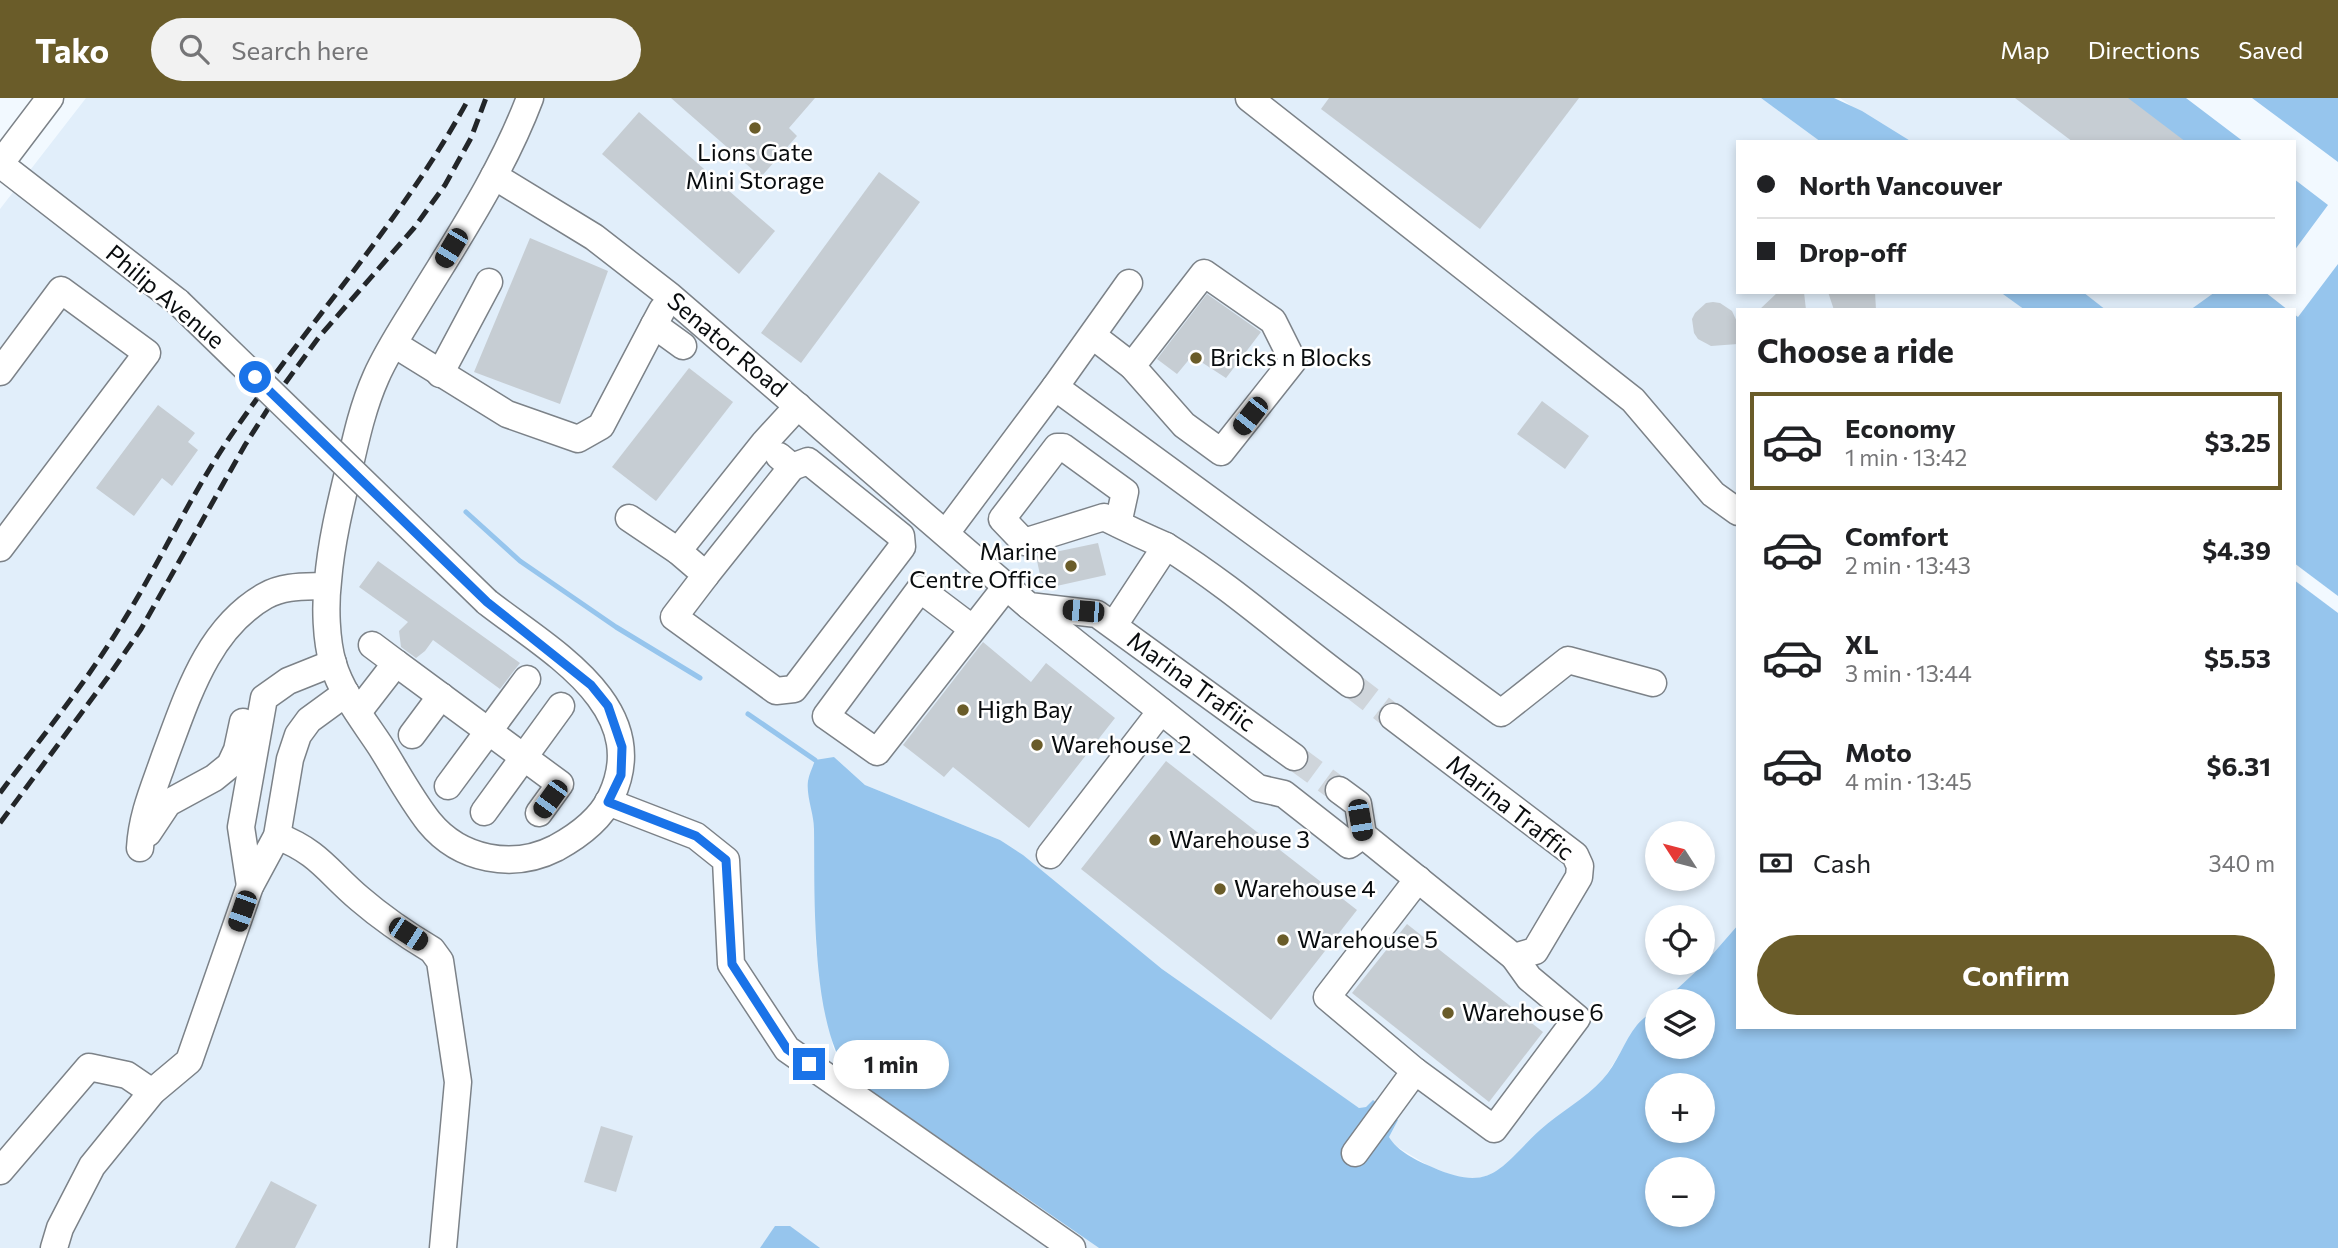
<!DOCTYPE html>
<html lang="en">
<head>
<meta charset="utf-8">
<style>
  :root { --surface:#fff; --page:#f2f2f2; --text:#202124; --muted:#757577; --line:#e0e0e0; --accent:#6a5c29 }
  body { margin:0; font-family:Commissioner,sans-serif; background:var(--page); color:var(--text); height:100vh; display:flex; flex-direction:column; font-size:26px; white-space:nowrap }
  * { box-sizing:border-box; margin:0 }
  p { font-size:23px; color:var(--muted) }
  .icon { flex:none; width:38px; height:38px; fill:none; stroke:currentColor; stroke-width:2; stroke-linecap:round; stroke-linejoin:round }
  .map { position:relative; flex:1; overflow:hidden }
  .sheet { position:absolute; left:1736px; top:210px; width:560px; height:721px; display:flex; flex-direction:column; background:var(--surface); border-radius:0px; box-shadow:0 4px 10px #0003 }
  .sheet>* { flex:none }
  .guide { position:absolute; left:1736px; top:42px; width:560px; height:154px; border-radius:0px; box-shadow:0 4px 10px #0003; display:grid; align-content:center; height:154px; padding:0 21px; background:var(--surface) }
  .needle { width:46px; rotate:306deg }
  .fabs { position:absolute; left:1645px; top:723px; display:grid; gap:14px }
  .fabs a { display:grid; place-items:center; width:70px; height:70px; border-radius:50%; background:var(--surface); box-shadow:0 4px 10px #0003; font-size:35px }
  .end { position:absolute; width:32px; height:32px; margin:-16px; border:9px solid #1a73e8; background:#fff; box-shadow:0 0 0 4px #fff }
  .from { border-radius:50% }
  .bubble { position:absolute; height:49px; border-radius:24px; background:var(--surface); box-shadow:0 4px 10px #0003; font-size:23px; font-weight:700; line-height:49px; text-align:center }
  .car { position:absolute; width:21px; height:42px; margin:-21px -10px; border-radius:9px; box-shadow:0 0 5px 2px #0007; background:linear-gradient(#222 24%,#8ab4d8 0 40%,#222 0 76%,#8ab4d8 0 86%,#222 0) }
  .guide b { display:flex; align-items:center; gap:24px; height:66px; font-size:26px }
  .guide b+b { border-top:2px solid var(--line) }
  .guide i { width:18px; height:18px; background:var(--text) }
  ul { padding:0; list-style:none }
  li { display:flex; align-items:center; gap:21px; height:98px; margin:0 14px 10px; padding:0 7px; border:4px solid transparent; border-radius:0px }
  li div { flex:1 }
  li b { display:block; font-size:26px }
  li em { font-style:normal; font-weight:700 }
  li.selected { border-color:var(--accent) }
  li>.icon { width:63px; height:63px; stroke-width:1.5 }
  h2 { padding:0 21px; font-size:32px; line-height:84px }
  .pay { display:flex; align-items:center; gap:18px; height:77px; padding:0 21px; font-size:26px }
  .pay p { margin-inline-start:auto }
  .primary-button { display:flex; gap:14px; margin-top:auto; padding:14px 21px }
  .primary-button a { flex:1; height:80px; border-radius:42px; background:var(--accent); color:#fff; font-size:28px; font-weight:700; line-height:80px; text-align:center }
  header { display:flex; align-items:center; gap:42px; box-sizing:border-box; height:98px; padding:0 35px; background:var(--accent); color:#fff }
  header strong { font-size:33px }
  nav { display:flex; gap:38px; margin-inline-start:auto; font-size:24px }
  .search { width:490px; height:63px; background:var(--page); display:flex; align-items:center; gap:18px; box-sizing:border-box; padding:0 24px; border-radius:38px; color:var(--muted); font-size:26px }
  .map>svg:first-child { display:block }
  .built { fill:#e1eefa; fill-rule:evenodd }
  .water { fill:#96c5ed; fill-rule:evenodd }
  .pier { fill:#f2f9ff }
  .lines { fill:none; stroke-linecap:round; stroke-linejoin:round }
  .stream { stroke:#96c5ed; stroke-width:5 }
  .building { fill:#c6cdd3 }
  .minor-tunnel { stroke:#cfd5db; stroke-width:26; stroke-dasharray:26 13; stroke-linecap:butt }
  .minor-casing { stroke:#7c8288; stroke-width:29 }
  .minor { stroke:#fff; stroke-width:26 }
  .rail { stroke:#232629; stroke-width:5; stroke-dasharray:14 7; stroke-linecap:butt }
  .minor-bridge-casing { stroke:#7c8288; stroke-width:29; stroke-linecap:butt }
  .minor-bridge { stroke:#fff; stroke-width:26 }
  .route { stroke:#1a73e8; stroke-width:9 }
  .poi-dot { fill:#6a5c29; stroke:#fff; stroke-width:2.5 }
  .labels { text-anchor:middle; stroke-width:5; stroke-linejoin:round; paint-order:stroke }
  .poi-label { font-size:24px; fill:#090c0e; stroke:#fff; text-anchor:start }
  .street-label { font-size:24px; fill:#090c0e; stroke:#fff }
</style>
</head>
<body>
<header>
<strong>Tako</strong>
<div class="search"><svg class="icon" aria-label="search" viewBox="0 0 24 24"><circle cx="10" cy="10" r="6"/><path d="M15 15l6 6"/></svg>Search here</div>
<nav><a>Map</a><a>Directions</a><a>Saved</a></nav>
</header>
<div class="map">
<svg width="2338" height="1150" viewBox="0 0 2338 1150">
  <rect width="100%" height="100%" fill="#f2f9ff"/>
  <g class="built">
    <path d="M86 0H1761L1821 44H1738V194H2000L2025 212H1738V827L1704 866 1664 903H1657V909L1637 928 1605 979 1591 994 1540 1032 1517 1058 1496 1074 1475 1082 1456 1079 1429 1068 1394 1047 1389 1039 1398 1022 1366 1009 1359 1010 1288 962 1162 871 1000 742 865 687 834 659 808 685 814 726 816 851 833 949 840 966 851 979 1099 1150H0V111ZM1657 735H1703V780H1657ZM1657 819H1703V864H1657Z"/>
    <path d="M1840 0H2115L2172 44H1902Z"/>
    <path d="M2083 194H2215L2190 212H2106Z"/>
  </g>
  <g class="water">
    <path d="M1761 0H1834L1862 13 1912 44H1821Z"/>
    <path d="M2115 0H2338V1150H1099L851 979C810 931 815 795 814 731 814 716 806 698 808 683 809 676 813 669 815 662L834 659 865 687 1000 742 1023 757 1162 871 1359 1010 1366 1009 1373 1002 1398 1022 1389 1039C1397 1053 1417 1063 1432 1069 1492 1096 1500 1069 1540 1032 1560 1014 1585 1001 1603 981 1617 966 1624 943 1637 927 1643 920 1651 915 1657 909V948H1703V903H1664L1704 866 1738 827V929H2294V212H2190L2215 194H2294V44H2172ZM1657 987H1703V1032H1657ZM1657 1071H1703V1116H1657Z"/>
    <path d="M2000 194H2083L2106 212H2025Z"/>
    <path d="M775 1128H790L820 1150H760Z"/>
  </g>
  <g class="pier">
    <path d="M2186 0H2252L2338 64V166L2298 219 2294 216V212H2288L2265 194H2294V153L2328 107 2294 81V44H2244Z"/>
    <path d="M2294 465 2338 498V515L2294 482Z"/>
  </g>
  <g class="lines">
    <g class="stream">
      <path d="M466 414 520 463 616 529 700 580"/>
      <path d="M748 616 815 662"/>
    </g>
  </g>
  <g class="building">
    <path d="M671 0H815L789 30 797 38 761 79Z"/>
    <path d="M1329 0H1579L1480 131 1321 11Z"/>
    <path d="M2015 0H2128L2186 44H2073Z"/>
    <path d="M639 14 775 133 739 176 602 56Z"/>
    <path d="M879 74 920 104 801 265 761 235Z"/>
    <path d="M530 140 608 173 560 306 474 274Z"/>
    <path d="M1778 194H1804L1806 212H1759Z"/>
    <path d="M1828 194H1875L1876 212H1834Z"/>
    <path d="M1207 196 1261 234 1226 280 1192 258 1177 276 1157 261Z"/>
    <path d="M1713 204 1720 205 1732 213 1738 226V246L1711 248 1698 241 1694 235 1692 221 1695 215 1706 205Z"/>
    <path d="M689 270 733 304 656 403 612 369Z"/>
    <path d="M1542 303 1589 338 1565 371 1517 336Z"/>
    <path d="M158 307 195 335 188 344 198 352 172 388 162 380 134 418 96 390Z"/>
    <path d="M1098 445 1106 477 1043 491 1036 458Z"/>
    <path d="M378 463 520 565 500 591 433 542 425 553 416 560 401 549 399 533 408 524 359 489Z"/>
    <path d="M983 544 1031 584 1046 565 1115 620 1029 730 953 669 944 679 903 647Z"/>
    <path d="M1166 663 1357 812 1271 922 1081 771Z"/>
    <path d="M1407 826 1543 934 1489 1004 1352 895Z"/>
    <path d="M601 1028 633 1038 616 1094 584 1084Z"/>
    <path d="M271 1083 317 1107 295 1150H235Z"/>
  </g>
  <g class="lines">
    <g class="minor-tunnel">
      <path d="M1350 586 1393 619"/>
      <path d="M1294 659 1339 692"/>
    </g>
    <defs>
      <g id="minor">
        <path d="M1249 0 1633 302 1713 396 1738 414"/>
        <path d="M0 66 178 204"/>
        <path d="M0 66 50 0"/>
        <path d="M494 78 594 139 670 198 1029 508 1097 516 1294 659"/>
        <path d="M1204 175 1273 223 1293 263 1221 354 1184 327 1132 268Z"/>
        <path d="M662 212 654 227 683 248"/>
        <path d="M1093 238 1132 268"/>
        <path d="M394 246 507 316 578 341 601 328 654 227"/>
        <path d="M0 274 61 192 147 255 0 450"/>
        <path d="M440 276 489 184"/>
        <path d="M1055 289 1129 185"/>
        <path d="M629 420 678 453 706 477 674 519 776 593 794 591 902 449 901 438 808 363 792 369"/>
        <path d="M946 435 1055 289 1501 615 1568 562 1653 585"/>
        <path d="M1166 448C1232 489 1288 540 1350 586"/>
        <path d="M678 453 764 345 798 308"/>
        <path d="M706 477 792 369 779 358"/>
        <path d="M487 504C547 551 654 608 611 699 600 722 578 738 556 750 513 772 460 762 429 724 411 701 396 673 381 649 364 623 342 596 333 566 326 542 325 508 328 483 331 445 340 408 349 371 356 340 363 308 376 279 387 254 403 230 417 207 458 140 502 74 530 0"/>
        <path d="M1029 508 1258 690 1284 696 1349 747 1363 737"/>
        <path d="M1114 527 1166 448C1145 439 1124 429 1104 419L1024 444 1002 421 1057 349H1063L1125 394 1118 426"/>
        <path d="M973 531 920 491 826 618 877 654 1005 490"/>
        <path d="M396 565 560 686 539 715"/>
        <path d="M358 614 396 565 372 547"/>
        <path d="M412 637 441 598"/>
        <path d="M448 688 527 581"/>
        <path d="M1339 692 1358 706 1363 737 1514 859 1535 853 1579 779 1580 768 1575 757 1393 619"/>
        <path d="M608 704 696 738 726 762 731 866 787 951 1072 1150"/>
        <path d="M484 714 561 608"/>
        <path d="M148 735 168 705 214 680 230 667 237 652 243 624"/>
        <path d="M277 738C319 754 328 774 360 801 382 820 407 837 432 852L440 863 458 984 443 1150"/>
        <path d="M140 750C142 716 154 690 165 658 187 600 207 531 265 498 285 487 305 489 327 488"/>
        <path d="M1050 757 1161 613"/>
        <path d="M250 788 241 729 264 600 288 583 333 565"/>
        <path d="M1415 973 1494 1031 1577 920 1529 880 1514 859"/>
        <path d="M1355 1055 1415 973 1327 899 1418 781"/>
        <path d="M0 1073 89 969 127 977 152 994"/>
        <path d="M54 1150 60 1130 92 1068 152 994 189 963 250 788 277 738 290 661 298 637 309 622 346 595"/>
      </g>
    </defs>
    <use href="#minor" class="minor-casing"/>
    <use href="#minor" class="minor"/>
    <g class="rail">
      <path d="M0 695C41 640 85 586 121 527 162 461 194 389 239 326 315 217 406 117 469 0"/>
      <path d="M0 725 108 579 141 531 245 347 278 295 319 239 414 130 445 87 471 40 486 0"/>
    </g>
    <defs>
      <path id="minor-bridge" d="M178 204 487 504"/>
    </defs>
    <use href="#minor-bridge" class="minor-bridge-casing"/>
    <use href="#minor-bridge" class="minor-bridge"/>
  </g>
  <g class="lines">
    <path class="route" d="M255 279 487 504 591 587 608 608 622 649 621 677 608 704 696 738 726 762 732 866 787 951 809 966"/>
  </g>
  <g class="poi-dot">
    <circle cx="755" cy="30" r="7"/>
    <circle cx="1196" cy="260" r="7"/>
    <circle cx="1071" cy="468" r="7"/>
    <circle cx="963" cy="612" r="7"/>
    <circle cx="1037" cy="647" r="7"/>
    <circle cx="1155" cy="742" r="7"/>
    <circle cx="1220" cy="791" r="7"/>
    <circle cx="1283" cy="842" r="7"/>
    <circle cx="1448" cy="915" r="7"/>
  </g>
  <g class="labels">
    <g class="poi-label">
      <text x="755" y="63" text-anchor="middle">Lions Gate<tspan x="755" dy="28">Mini Storage</tspan></text>
      <text x="1210" y="268">Bricks n Blocks</text>
      <text x="1057" y="462" text-anchor="end">Marine<tspan x="1057" dy="28">Centre Office</tspan></text>
      <text x="977" y="620">High Bay</text>
      <text x="1051" y="655">Warehouse 2</text>
      <text x="1169" y="750">Warehouse 3</text>
      <text x="1234" y="799">Warehouse 4</text>
      <text x="1297" y="850">Warehouse 5</text>
      <text x="1462" y="923">Warehouse 6</text>
    </g>
    <g class="street-label">
      <text transform="translate(165 199) rotate(40)" y="8">Philip Avenue</text>
      <text transform="translate(727 247) rotate(40)" y="8">Senator Road</text>
      <text transform="translate(1191 584) rotate(36)" y="8">Marina Trafiic</text>
      <text transform="translate(1510 710) rotate(38)" y="8">Marina Traffic</text>
    </g>
  </g>
</svg>
<div class="fabs">
<a><svg class="needle" viewBox="-14 -14 28 28"><path d="M0-13l5 13h-10z" fill="#e53935"/><path d="M0 13l5-13h-10z" fill="#757577"/></svg></a>
<a><svg class="icon" aria-label="locate" viewBox="0 0 24 24"><circle cx="12" cy="12" r="6"/><path d="M12 2v4M12 18v4M2 12h4M18 12h4"/></svg></a>
<a><svg class="icon" aria-label="layers" viewBox="0 0 24 24"><path d="M12 4l9 5-9 5-9-5zM3 14l9 5 9-5"/></svg></a>
<a>+</a>
<a>−</a>
</div>
<i class="end from" style="left:255px;top:279px"></i>
<i class="end" style="left:809px;top:966px"></i>
<div class="bubble" style="left:833px;top:942px;width:116px">1 min</div>
<i class="car" style="left:451px;top:150px;rotate:211deg"></i>
<i class="car" style="left:1250px;top:318px;rotate:218deg"></i>
<i class="car" style="left:1083px;top:513px;rotate:275deg"></i>
<i class="car" style="left:550px;top:701px;rotate:216deg"></i>
<i class="car" style="left:1360px;top:722px;rotate:170deg"></i>
<i class="car" style="left:242px;top:813px;rotate:199deg"></i>
<i class="car" style="left:408px;top:836px;rotate:123deg"></i>
<div class="guide">
<b><i class="from"></i>North Vancouver</b>
<b><i></i>Drop-off</b>
</div>
<section class="sheet">
<h2>Choose a ride</h2>
<ul>
<li class="selected"><svg class="icon" aria-label="car" viewBox="0 0 24 24"><path d="M5 17H2v-5l4-1 3-4h7l3 4 3 1v5h-3M9 17h6M6 11h13"/><circle cx="7" cy="17" r="2"/><circle cx="17" cy="17" r="2"/></svg><div><b>Economy</b><p>1 min · 13:42</p></div><em>$3.25</em></li>
<li><svg class="icon" aria-label="car" viewBox="0 0 24 24"><path d="M5 17H2v-5l4-1 3-4h7l3 4 3 1v5h-3M9 17h6M6 11h13"/><circle cx="7" cy="17" r="2"/><circle cx="17" cy="17" r="2"/></svg><div><b>Comfort</b><p>2 min · 13:43</p></div><em>$4.39</em></li>
<li><svg class="icon" aria-label="car" viewBox="0 0 24 24"><path d="M5 17H2v-5l4-1 3-4h7l3 4 3 1v5h-3M9 17h6M6 11h13"/><circle cx="7" cy="17" r="2"/><circle cx="17" cy="17" r="2"/></svg><div><b>XL</b><p>3 min · 13:44</p></div><em>$5.53</em></li>
<li><svg class="icon" aria-label="car" viewBox="0 0 24 24"><path d="M5 17H2v-5l4-1 3-4h7l3 4 3 1v5h-3M9 17h6M6 11h13"/><circle cx="7" cy="17" r="2"/><circle cx="17" cy="17" r="2"/></svg><div><b>Moto</b><p>4 min · 13:45</p></div><em>$6.31</em></li>
</ul>
<div class="pay"><svg class="icon" aria-label="cash" viewBox="0 0 24 24"><path d="M3 7h18v10H3z"/><circle cx="12" cy="12" r="2"/></svg>Cash<p>340 m</p></div>
<div class="primary-button"><a>Confirm</a></div>
</section>
</div>
</body>
</html>
